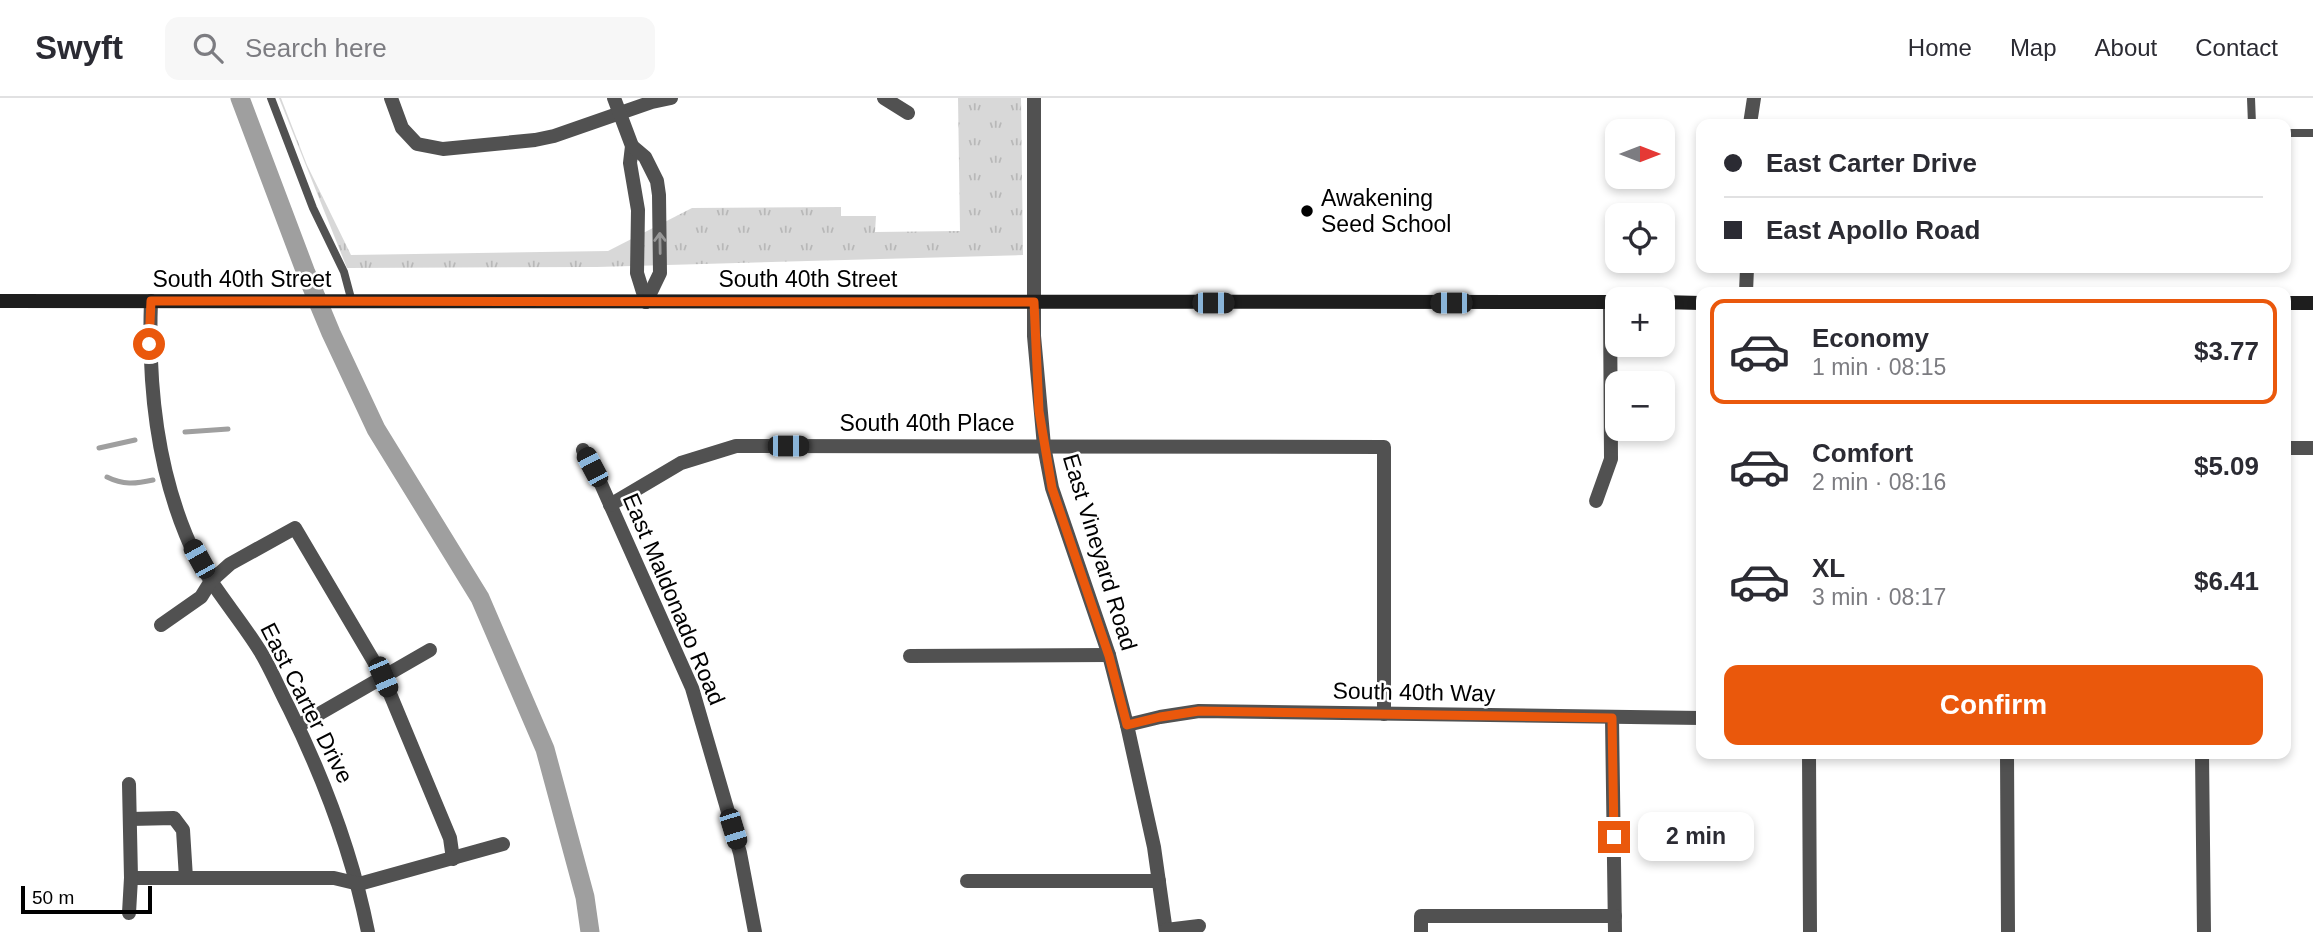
<!DOCTYPE html>
<html lang="en">
<head>
<meta charset="utf-8">
<style>
  :root { --surface:#fff; --page:#f7f7f7; --text:#2b2b33; --muted:#7c7c81; --line:#e1e1e2; --accent:#ea580c }
  body { margin:0; font-family:Arial,sans-serif; background:var(--page); color:var(--text); height:100vh; display:flex; flex-direction:column; font-size:26px; white-space:nowrap }
  * { box-sizing:border-box; margin:0 }
  p { font-size:23px; color:var(--muted) }
  .icon { flex:none; width:38px; height:38px; fill:none; stroke:currentColor; stroke-width:2; stroke-linecap:round; stroke-linejoin:round }
  .map { position:relative; flex:1; overflow:hidden }
  .sheet { position:absolute; left:1696px; top:189px; width:595px; height:472px; display:flex; flex-direction:column; background:var(--surface); border-radius:14px; box-shadow:0 4px 10px #0003 }
  .sheet>* { flex:none }
  .banner { position:absolute; left:1696px; top:21px; width:595px; height:154px; border-radius:14px; box-shadow:0 4px 10px #0003; display:grid; align-content:center; height:154px; padding:0 28px; background:var(--surface) }
  .needle { width:46px; rotate:90deg }
  .tools { position:absolute; left:1605px; top:21px; display:grid; gap:14px }
  .tools a { display:grid; place-items:center; width:70px; height:70px; border-radius:14px; background:var(--surface); box-shadow:0 4px 10px #0003; font-size:35px }
  .scale { position:absolute; left:21px; bottom:18px; width:131px; box-sizing:border-box; padding-left:7px; border:4px solid #000; border-top:0; font-size:19px; line-height:24px; white-space:nowrap; color:#000; -webkit-text-stroke:5px #fff; paint-order:stroke }
  .end { position:absolute; width:32px; height:32px; margin:-16px; border:9px solid #ea580c; background:#fff; box-shadow:0 0 0 4px #fff }
  .from { border-radius:50% }
  .bubble { position:absolute; height:49px; border-radius:14px; background:var(--surface); box-shadow:0 4px 10px #0003; font-size:23px; font-weight:700; line-height:49px; text-align:center }
  .car { position:absolute; width:21px; height:42px; margin:-21px -10px; border-radius:9px; box-shadow:0 0 5px 2px #0007; background:linear-gradient(#222 24%,#8ab4d8 0 40%,#222 0 76%,#8ab4d8 0 86%,#222 0) }
  .banner b { display:flex; align-items:center; gap:24px; height:66px; font-size:26px }
  .banner b+b { border-top:2px solid var(--line) }
  .banner i { width:18px; height:18px; background:var(--text) }
  ul { padding:12px 0 0; list-style:none }
  li { display:flex; align-items:center; gap:21px; height:105px; margin:0 14px 10px; padding:0 14px; border:4px solid transparent; border-radius:14px }
  li div { flex:1 }
  li b { display:block; font-size:26px }
  li em { font-style:normal; font-weight:700 }
  li.active { border-color:var(--accent) }
  li>.icon { width:63px; height:63px; stroke-width:1.5 }
  .button { display:flex; gap:14px; margin-top:auto; padding:14px 28px }
  .button a { flex:1; height:80px; border-radius:14px; background:var(--accent); color:#fff; font-size:28px; font-weight:700; line-height:80px; text-align:center }
  header { display:flex; align-items:center; gap:42px; box-sizing:border-box; height:98px; padding:0 35px; background:var(--surface); border-bottom:2px solid var(--line) }
  header strong { font-size:33px }
  nav { display:flex; gap:38px; margin-inline-start:auto; font-size:24px }
  .search { width:490px; height:63px; background:var(--page); display:flex; align-items:center; gap:18px; box-sizing:border-box; padding:0 24px; border-radius:14px; color:var(--muted); font-size:26px }
  .map>svg:first-child { display:block }
  .grass { fill:url(#grass-tufts) }
  .lines { fill:none; stroke-linecap:round; stroke-linejoin:round }
  .stream { stroke:#9f9f9f; stroke-width:5 }
  .canal { stroke:#9f9f9f; stroke-width:19 }
  .service { stroke:#515151; stroke-width:8 }
  .minor { stroke:#515151; stroke-width:14 }
  .secondary { stroke:#1e1e1e; stroke-width:14 }
  .oneway { stroke:#979797 }
  .route { stroke:#ea580c; stroke-width:9 }
  .poi-dot { fill:#000; stroke:#fff; stroke-width:2.5 }
  .labels { text-anchor:middle; stroke-width:5; stroke-linejoin:round; paint-order:stroke }
  .poi-label { font-size:23px; fill:#000; stroke:#fff; text-anchor:start }
  .street-label { font-size:23px; fill:#000; stroke:#fff }
</style>
</head>
<body>
<header>
<strong>Swyft</strong>
<div class="search"><svg class="icon" aria-label="search" viewBox="0 0 24 24"><circle cx="10" cy="10" r="6"/><path d="M15 15l6 6"/></svg>Search here</div>
<nav><a>Home</a><a>Map</a><a>About</a><a>Contact</a></nav>
</header>
<div class="map">
<svg width="2313" height="834" viewBox="0 0 2313 834">
  <defs>
    <pattern id="grass-tufts" width="24" height="20" patternUnits="userSpaceOnUse" patternTransform="scale(1.75)"><rect width="24" height="20" fill="#d8d8d8"/><path d="M3 7l-1-3M5 7V3M7 7l1-3M15 17l-1-3M17 17v-4M19 17l1-3" fill="none" stroke="#b8b8b8"/></pattern>
  </defs>
  <rect width="100%" height="100%" fill="#fff"/>
  <path class="grass" d="M279 0H281L307 67 351 157 608 153 692 110 841 109V118H876L875 134 960 133 958 0H1021L1023 157 597 169 347 170Z"/>
  <g class="lines">
    <g class="stream">
      <path d="M185 334 228 331"/>
      <path d="M99 350 135 342"/>
      <path d="M107 379C123 387 135 386 153 382"/>
    </g>
    <path class="canal" d="M240 0 306 175 331 235 376 331 480 500 545 651 585 799 590 834"/>
    <g class="service">
      <path d="M271 0 313 110 344 174 352 204"/>
      <path d="M2251 0 2252 26"/>
      <path d="M2286 35H2313"/>
    </g>
    <g class="minor">
      <path d="M391 0 402 30 417 46 443 51 535 42 554 38 652 4 671 0"/>
      <path d="M614 0 632 48 630 65 638 112 637 175 646 204"/>
      <path d="M884 0 908 15"/>
      <path d="M1034 0V238L1044 348 1052 390 1109 557 1127 627 1154 749 1166 834"/>
      <path d="M1750 26 1754 0"/>
      <path d="M632 48 645 59 657 83 659 97 660 175 646 204"/>
      <path d="M1746 194 1747 170"/>
      <path d="M151 203C148 282 155 362 186 437 203 480 236 514 260 553 271 571 279 591 289 610 325 683 352 754 368 834"/>
      <path d="M2286 350H2313"/>
      <path d="M583 352 601 386 692 590 740 755 755 834"/>
      <path d="M1596 403 1611 361 1610 204"/>
      <path d="M610 407 681 365 736 348 1384 349V616"/>
      <path d="M161 527 201 499 211 483 230 466 295 430 383 579 450 740 453 761"/>
      <path d="M910 558 1109 557"/>
      <path d="M1612 620 1615 834"/>
      <path d="M1127 627 1160 619 1199 613 1701 620"/>
      <path d="M298 628 430 552"/>
      <path d="M1809 656 1810 834"/>
      <path d="M2007 656 2008 834"/>
      <path d="M2202 656 2204 834"/>
      <path d="M130 721 174 720 183 732 186 780"/>
      <path d="M131 780H334L359 786 503 746"/>
      <path d="M967 783H1159"/>
      <path d="M129 815 131 780 129 686"/>
      <path d="M1166 832 1199 828"/>
      <path d="M1421 834V818H1615"/>
    </g>
    <g class="secondary">
      <path d="M0 203 1617 204"/>
      <path d="M1662 204 1701 205"/>
      <path d="M2286 205H2313"/>
    </g>
  </g>
  <defs><path id="oneway-shaft" d="M-6 0H5M1.5-3L5.5 0L1.5 3" fill="none" stroke-width="1.6" stroke-linecap="round" stroke-linejoin="round" transform="scale(1.75)"/></defs>
  <use class="oneway" href="#oneway-shaft" transform="translate(660 145) rotate(-91)"/>
  <g class="lines">
    <path class="route" d="M149 246 151 203 1034 204 1039 313 1052 390 1109 558 1127 627 1160 619 1199 613 1612 620 1614 739"/>
  </g>
  <circle class="poi-dot" cx="1307" cy="113" r="7"/>
  <g class="labels">
    <g class="poi-label">
      <text x="1321" y="108">Awakening<tspan x="1321" dy="26">Seed School</tspan></text>
    </g>
    <g class="street-label">
      <text x="242" y="189">South 40th Street</text>
      <text x="808" y="189">South 40th Street</text>
      <text x="927" y="333">South 40th Place</text>
      <text transform="translate(1100 454) rotate(73)" y="8">East Vineyard Road</text>
      <text transform="translate(674 501) rotate(67)" y="8">East Maldonado Road</text>
      <text transform="translate(1414 594) rotate(1)" y="8">South 40th Way</text>
      <text transform="translate(307 605) rotate(63)" y="8">East Carter Drive</text>
    </g>
  </g>
</svg>
<div class="tools">
<a><svg class="needle" viewBox="-14 -14 28 28"><path d="M0-13l5 13h-10z" fill="#e53935"/><path d="M0 13l5-13h-10z" fill="#7c7c81"/></svg></a>
<a><svg class="icon" aria-label="locate" viewBox="0 0 24 24"><circle cx="12" cy="12" r="6"/><path d="M12 2v4M12 18v4M2 12h4M18 12h4"/></svg></a>
<a>+</a>
<a>−</a>
</div>
<div class="scale">50 m</div>
<i class="end from" style="left:149px;top:246px"></i>
<i class="end" style="left:1614px;top:739px"></i>
<div class="bubble" style="left:1638px;top:714px;width:116px">2 min</div>
<i class="car" style="left:1213px;top:205px;rotate:90deg"></i>
<i class="car" style="left:1451px;top:205px;rotate:270deg"></i>
<i class="car" style="left:788px;top:348px;rotate:90deg"></i>
<i class="car" style="left:592px;top:369px;rotate:332deg"></i>
<i class="car" style="left:199px;top:461px;rotate:331deg"></i>
<i class="car" style="left:383px;top:579px;rotate:157deg"></i>
<i class="car" style="left:733px;top:731px;rotate:163deg"></i>
<div class="banner">
<b><i class="from"></i>East Carter Drive</b>
<b><i></i>East Apollo Road</b>
</div>
<section class="sheet">
<ul>
<li class="active"><svg class="icon" aria-label="car" viewBox="0 0 24 24"><path d="M5 17H2v-5l4-1 3-4h7l3 4 3 1v5h-3M9 17h6M6 11h13"/><circle cx="7" cy="17" r="2"/><circle cx="17" cy="17" r="2"/></svg><div><b>Economy</b><p>1 min · 08:15</p></div><em>$3.77</em></li>
<li><svg class="icon" aria-label="car" viewBox="0 0 24 24"><path d="M5 17H2v-5l4-1 3-4h7l3 4 3 1v5h-3M9 17h6M6 11h13"/><circle cx="7" cy="17" r="2"/><circle cx="17" cy="17" r="2"/></svg><div><b>Comfort</b><p>2 min · 08:16</p></div><em>$5.09</em></li>
<li><svg class="icon" aria-label="car" viewBox="0 0 24 24"><path d="M5 17H2v-5l4-1 3-4h7l3 4 3 1v5h-3M9 17h6M6 11h13"/><circle cx="7" cy="17" r="2"/><circle cx="17" cy="17" r="2"/></svg><div><b>XL</b><p>3 min · 08:17</p></div><em>$6.41</em></li>
</ul>
<div class="button"><a>Confirm</a></div>
</section>
</div>
</body>
</html>
